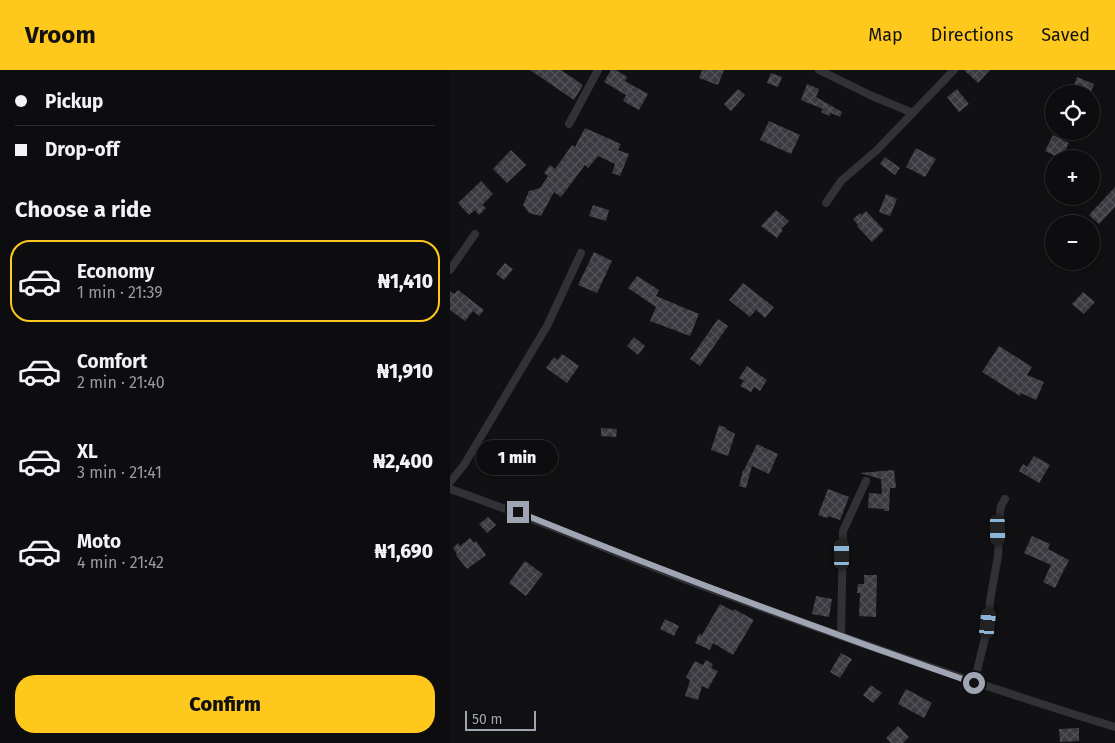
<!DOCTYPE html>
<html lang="en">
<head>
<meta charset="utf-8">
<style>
  :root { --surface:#0d0c0e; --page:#161517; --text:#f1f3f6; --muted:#9a9b9e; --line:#2d2c2e; --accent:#ffc81c }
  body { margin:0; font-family:"Fira Sans",sans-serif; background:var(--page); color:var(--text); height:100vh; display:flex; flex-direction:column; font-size:19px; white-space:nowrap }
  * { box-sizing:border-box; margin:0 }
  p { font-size:16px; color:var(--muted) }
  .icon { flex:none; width:28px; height:28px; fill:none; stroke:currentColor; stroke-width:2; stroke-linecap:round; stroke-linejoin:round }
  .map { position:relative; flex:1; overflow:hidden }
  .side { display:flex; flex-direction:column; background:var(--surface); width:450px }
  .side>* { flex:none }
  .banner { display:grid; align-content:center; height:110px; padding:0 15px; background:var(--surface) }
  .controls { position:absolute; left:595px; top:15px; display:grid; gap:10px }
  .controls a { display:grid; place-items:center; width:55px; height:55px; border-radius:50%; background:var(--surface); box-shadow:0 2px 8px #0003,0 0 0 1px var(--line); font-size:25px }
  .scale { position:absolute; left:15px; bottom:12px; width:71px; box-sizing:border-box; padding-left:5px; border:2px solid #a0a5b4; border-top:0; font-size:14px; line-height:18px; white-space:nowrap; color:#a0a5b4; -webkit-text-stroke:4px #0c0c0d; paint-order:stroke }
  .end { position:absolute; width:22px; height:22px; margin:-11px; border:6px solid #a0a5b4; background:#111; box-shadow:0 0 0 2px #111 }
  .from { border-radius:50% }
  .bubble { position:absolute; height:35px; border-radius:18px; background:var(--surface); box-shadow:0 2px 8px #0003,0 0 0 1px var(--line); font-size:16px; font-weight:800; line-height:35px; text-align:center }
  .car { position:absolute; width:15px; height:30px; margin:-15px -8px; border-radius:6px; box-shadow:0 0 4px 1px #0007; background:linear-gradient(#222 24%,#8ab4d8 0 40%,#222 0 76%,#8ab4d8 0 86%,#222 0) }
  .banner b { display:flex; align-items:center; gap:18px; height:48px; font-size:19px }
  .banner b+b { border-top:1px solid var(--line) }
  .banner i { width:12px; height:12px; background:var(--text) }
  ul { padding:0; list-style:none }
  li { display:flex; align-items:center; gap:15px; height:82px; margin:0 10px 8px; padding:0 5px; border:2px solid transparent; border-radius:20px }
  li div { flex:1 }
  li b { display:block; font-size:19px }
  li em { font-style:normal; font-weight:800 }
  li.selected { border-color:var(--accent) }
  li>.icon { width:45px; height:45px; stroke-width:1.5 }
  h2 { padding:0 15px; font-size:22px; line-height:60px }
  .primary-button { display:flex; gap:10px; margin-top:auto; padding:10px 15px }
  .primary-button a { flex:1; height:58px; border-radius:20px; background:var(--accent); color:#111; font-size:20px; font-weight:800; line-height:58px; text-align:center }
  header { display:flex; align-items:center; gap:30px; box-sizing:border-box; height:70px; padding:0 25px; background:var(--accent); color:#111 }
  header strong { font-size:24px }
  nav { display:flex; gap:28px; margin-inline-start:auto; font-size:18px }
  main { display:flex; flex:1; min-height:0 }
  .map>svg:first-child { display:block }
  .building { fill:url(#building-cross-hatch) }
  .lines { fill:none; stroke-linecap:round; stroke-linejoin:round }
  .street { stroke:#313238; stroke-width:8 }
  .route { stroke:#a0a5b4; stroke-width:6 }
</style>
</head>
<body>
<header>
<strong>Vroom</strong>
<nav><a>Map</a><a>Directions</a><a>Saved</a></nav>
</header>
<main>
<section class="side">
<div class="banner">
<b><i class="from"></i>Pickup</b>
<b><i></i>Drop-off</b>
</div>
<h2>Choose a ride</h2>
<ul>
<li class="selected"><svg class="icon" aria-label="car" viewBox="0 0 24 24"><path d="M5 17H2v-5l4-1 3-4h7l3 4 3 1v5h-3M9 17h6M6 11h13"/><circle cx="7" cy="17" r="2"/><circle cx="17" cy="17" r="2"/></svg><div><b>Economy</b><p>1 min · 21:39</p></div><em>₦1,410</em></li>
<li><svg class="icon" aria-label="car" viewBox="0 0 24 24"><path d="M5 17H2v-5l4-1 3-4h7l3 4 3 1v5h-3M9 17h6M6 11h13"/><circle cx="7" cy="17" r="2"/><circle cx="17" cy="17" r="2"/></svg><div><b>Comfort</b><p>2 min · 21:40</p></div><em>₦1,910</em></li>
<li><svg class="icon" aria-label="car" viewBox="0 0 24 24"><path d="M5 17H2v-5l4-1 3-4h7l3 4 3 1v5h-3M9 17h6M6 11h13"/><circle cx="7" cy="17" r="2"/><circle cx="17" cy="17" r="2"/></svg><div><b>XL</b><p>3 min · 21:41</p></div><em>₦2,400</em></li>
<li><svg class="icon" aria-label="car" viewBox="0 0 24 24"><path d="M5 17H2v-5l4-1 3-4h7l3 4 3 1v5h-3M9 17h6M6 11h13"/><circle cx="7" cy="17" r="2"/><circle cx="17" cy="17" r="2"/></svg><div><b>Moto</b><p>4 min · 21:42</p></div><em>₦1,690</em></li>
</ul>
<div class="primary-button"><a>Confirm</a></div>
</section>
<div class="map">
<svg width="665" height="673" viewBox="0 0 665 673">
  <defs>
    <pattern id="building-cross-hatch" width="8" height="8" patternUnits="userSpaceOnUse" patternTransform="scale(1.25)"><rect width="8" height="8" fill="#3a3a40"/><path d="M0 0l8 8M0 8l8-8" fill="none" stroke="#535459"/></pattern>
  </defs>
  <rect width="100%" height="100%" fill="#111012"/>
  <g class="building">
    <path d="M80 0H111L133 15 124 30Z"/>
    <path d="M161 0H166L177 7 175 11 198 24 189 40 173 31 176 25 154 12Z"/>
    <path d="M252 0H274L268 15 249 8Z"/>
    <path d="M514 0H540L528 13Z"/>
    <path d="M321 3 332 7 328 17 317 13Z"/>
    <path d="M627 7 644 14 640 24 623 17Z"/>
    <path d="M357 14 369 19 366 27 392 42 390 47 381 43 379 46 371 42 373 39 351 30Z"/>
    <path d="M288 19 295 25 281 41 274 34Z"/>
    <path d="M507 19 519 34 509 42 497 27Z"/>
    <path d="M319 51 350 65 341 84 310 70Z"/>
    <path d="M135 58 171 74 168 80 179 84 170 106 162 103 165 94 148 86 138 98 135 95 111 127 104 122 91 146 79 143 73 135 79 121 90 118 98 106 94 103 100 95 105 99 122 75 125 77Z"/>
    <path d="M603 65 619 73 611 89 595 81Z"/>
    <path d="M466 78 486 89 475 107 456 97Z"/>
    <path d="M61 80 76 95 57 113 43 99Z"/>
    <path d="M435 87 450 98 445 105 430 94Z"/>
    <path d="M31 111 43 124 32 135 36 138 29 145 25 140 19 145 8 133Z"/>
    <path d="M665 117V137L649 154 639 145Z"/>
    <path d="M436 124 447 129 440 146 429 142Z"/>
    <path d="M143 135 159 140 156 151 139 146Z"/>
    <path d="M326 140 339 151 331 159 333 160 327 168 311 156Z"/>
    <path d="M416 141 434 160 422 172 407 156 408 155 403 149 410 143 412 145Z"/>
    <path d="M144 182 162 191 147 223 128 215Z"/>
    <path d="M55 193 63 199 54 210 46 204Z"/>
    <path d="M187 206 209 220 206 226 249 244 240 266 200 251 206 237 178 218Z"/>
    <path d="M293 213 324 237 315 248 306 240 300 247 279 230Z"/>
    <path d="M8 220 34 240 29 246 23 241 15 251 0 240V221L4 224Z"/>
    <path d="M633 222 645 232 634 244 622 234Z"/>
    <path d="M268 249 278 256 250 296 240 289Z"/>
    <path d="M184 267 195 276 188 285 177 276Z"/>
    <path d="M549 276 582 297 577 305 594 312 586 330 571 323 570 326 532 302Z"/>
    <path d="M112 284 129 296 117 313 96 298 104 287 108 290Z"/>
    <path d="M297 296 317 310 310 321 304 317 301 322 290 316 294 311 289 308Z"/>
    <path d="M269 355 277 358 276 359 285 364 278 386 261 380Z"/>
    <path d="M151 358 167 359 166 367 151 366Z"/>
    <path d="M307 374 328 384 319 404 302 396 296 418 289 416 293 400H294Z"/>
    <path d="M584 386 600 395 589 413 569 401 573 394 577 397Z"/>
    <path d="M444 400 446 418H440L439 441H434V439L418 438 419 423 432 424 431 409 410 403Z"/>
    <path d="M378 419 399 427 390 450 378 446 377 448 368 445Z"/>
    <path d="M38 447 46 455 37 463 29 454Z"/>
    <path d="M582 466 600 474 598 479 619 490 605 518 593 512 601 495 574 483Z"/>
    <path d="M20 468 24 473 26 471 36 485 17 499 6 485 7 484 3 478 8 473 10 476Z"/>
    <path d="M75 491 93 504 76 526 59 513Z"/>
    <path d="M414 505H427L426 547 409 546 410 523H407L408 514H414Z"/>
    <path d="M366 526 382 529 379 547 362 544Z"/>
    <path d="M270 534 283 541 284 539 304 550 283 585 263 573 260 580 245 573 249 564 252 565Z"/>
    <path d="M215 549 229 556 224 566 210 559Z"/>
    <path d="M391 583 402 589 390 608 380 602Z"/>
    <path d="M256 590 263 594 261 598 268 601 258 619 252 616 248 630 235 626 240 610 236 607 245 591 253 595Z"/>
    <path d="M421 615 432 623 423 633 413 625Z"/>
    <path d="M456 619 482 633 474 648 448 634Z"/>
    <path d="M448 656 459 667 453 673H441L436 668Z"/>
    <path d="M629 658V671L610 672 609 659Z"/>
  </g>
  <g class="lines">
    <g class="street">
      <path d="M369 0 422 26 463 43"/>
      <path d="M119 54 148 0"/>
      <path d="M376 133 391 111 427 80 504 0"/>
      <path d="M0 200 25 164"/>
      <path d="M0 412 14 395 97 256 131 183"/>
      <path d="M0 419C85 448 167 484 250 515 388 566 525 614 665 657"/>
      <path d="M391 566 393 461 416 411"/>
      <path d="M524 613 536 564 541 525 548 486 550 442 551 436 555 429"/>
    </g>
  </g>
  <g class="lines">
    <path class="route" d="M68 442C218 503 370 560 524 613"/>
  </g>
</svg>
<div class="controls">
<a><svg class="icon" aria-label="locate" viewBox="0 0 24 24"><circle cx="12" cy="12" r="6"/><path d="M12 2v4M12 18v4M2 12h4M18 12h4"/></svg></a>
<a>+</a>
<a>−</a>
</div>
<div class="scale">50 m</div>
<i class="end from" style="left:524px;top:613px"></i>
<i class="end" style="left:68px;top:442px"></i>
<div class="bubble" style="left:26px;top:370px;width:82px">1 min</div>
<i class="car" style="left:548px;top:460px;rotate:179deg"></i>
<i class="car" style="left:392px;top:484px;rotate:0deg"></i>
<i class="car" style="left:538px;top:553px;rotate:6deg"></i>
</div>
</main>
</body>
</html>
